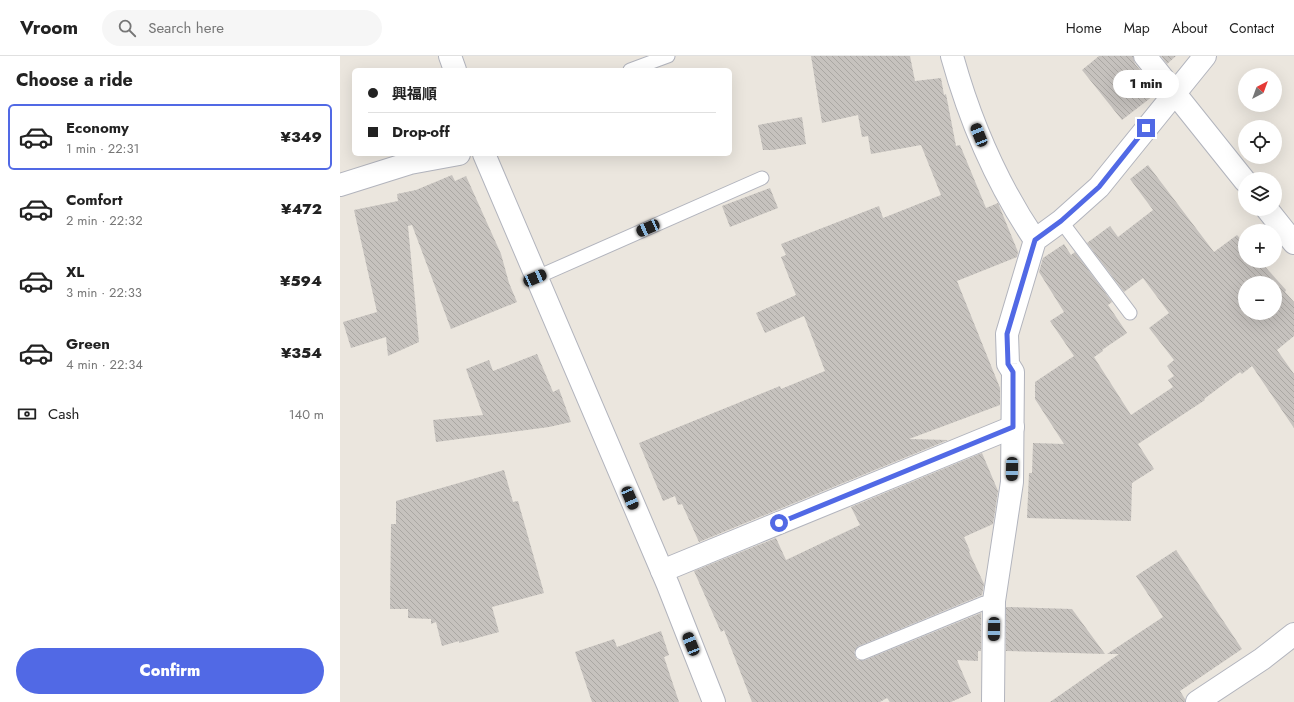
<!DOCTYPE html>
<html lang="en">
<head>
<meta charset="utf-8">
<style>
  :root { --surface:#fff; --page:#f6f6f6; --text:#222; --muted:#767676; --line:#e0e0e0; --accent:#5169e5 }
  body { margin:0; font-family:Jost,"Noto Sans JP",sans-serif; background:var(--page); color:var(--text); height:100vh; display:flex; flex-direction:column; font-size:15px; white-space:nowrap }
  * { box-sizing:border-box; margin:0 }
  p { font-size:13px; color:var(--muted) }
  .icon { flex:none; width:22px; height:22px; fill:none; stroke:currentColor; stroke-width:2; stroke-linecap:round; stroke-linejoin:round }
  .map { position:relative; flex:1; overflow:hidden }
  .side { display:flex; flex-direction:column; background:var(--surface); width:340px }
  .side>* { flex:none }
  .hud { position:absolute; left:12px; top:12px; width:380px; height:88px; border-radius:6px; box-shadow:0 4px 16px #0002; display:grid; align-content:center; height:88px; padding:0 16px; background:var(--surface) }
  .needle { width:26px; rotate:41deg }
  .tools { position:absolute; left:898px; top:12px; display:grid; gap:8px }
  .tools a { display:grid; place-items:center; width:44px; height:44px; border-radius:50%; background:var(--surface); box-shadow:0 4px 16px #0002; font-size:20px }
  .end { position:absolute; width:18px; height:18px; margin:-9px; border:5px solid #5169e5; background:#fff; box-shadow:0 0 0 2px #fff }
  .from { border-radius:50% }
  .bubble { position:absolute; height:28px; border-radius:14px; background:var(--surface); box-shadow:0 4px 16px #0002; font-size:13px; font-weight:800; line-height:28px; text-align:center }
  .car { position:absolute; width:12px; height:24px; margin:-12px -6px; border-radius:5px; box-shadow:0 0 3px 1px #0007; background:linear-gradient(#222 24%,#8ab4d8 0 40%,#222 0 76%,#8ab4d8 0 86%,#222 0) }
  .hud b { display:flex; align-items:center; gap:14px; height:38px; font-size:15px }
  .hud b+b { border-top:1px solid var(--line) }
  .hud i { width:10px; height:10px; background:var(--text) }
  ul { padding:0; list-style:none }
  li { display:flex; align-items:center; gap:12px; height:66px; margin:0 8px 6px; padding:0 8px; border:2px solid transparent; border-radius:6px }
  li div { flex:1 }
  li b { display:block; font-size:15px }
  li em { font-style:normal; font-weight:800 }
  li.active { border-color:var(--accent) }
  li>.icon { width:36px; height:36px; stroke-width:1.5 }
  h2 { padding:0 16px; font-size:18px; line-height:48px }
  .pay { display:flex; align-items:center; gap:10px; height:44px; padding:0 16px; font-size:15px }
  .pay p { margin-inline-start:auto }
  .action { display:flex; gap:8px; margin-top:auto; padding:8px 16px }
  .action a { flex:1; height:46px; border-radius:24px; background:var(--accent); color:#fff; font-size:16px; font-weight:800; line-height:46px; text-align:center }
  header { display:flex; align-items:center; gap:24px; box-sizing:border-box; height:56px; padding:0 20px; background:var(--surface); border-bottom:1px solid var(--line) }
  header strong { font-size:19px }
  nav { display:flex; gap:22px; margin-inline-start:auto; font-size:14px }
  .search { width:280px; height:36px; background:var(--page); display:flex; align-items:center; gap:10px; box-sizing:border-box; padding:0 14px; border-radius:22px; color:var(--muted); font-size:15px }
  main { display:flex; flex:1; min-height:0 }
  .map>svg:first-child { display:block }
  .building { fill:url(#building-back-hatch); fill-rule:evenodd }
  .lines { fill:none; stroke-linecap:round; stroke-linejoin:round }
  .service-casing { stroke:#b2b4bd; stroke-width:15 }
  .minor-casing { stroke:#b2b4bd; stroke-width:24 }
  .tertiary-casing { stroke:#b2b4bd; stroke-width:24 }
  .service { stroke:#fff; stroke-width:13 }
  .minor { stroke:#fff; stroke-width:22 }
  .tertiary { stroke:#fff; stroke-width:22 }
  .route { stroke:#5169e5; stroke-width:5 }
</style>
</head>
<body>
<header>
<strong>Vroom</strong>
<div class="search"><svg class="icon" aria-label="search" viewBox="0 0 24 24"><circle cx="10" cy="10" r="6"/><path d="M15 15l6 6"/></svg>Search here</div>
<nav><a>Home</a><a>Map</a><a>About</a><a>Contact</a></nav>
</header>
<main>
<section class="side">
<h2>Choose a ride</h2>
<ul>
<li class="active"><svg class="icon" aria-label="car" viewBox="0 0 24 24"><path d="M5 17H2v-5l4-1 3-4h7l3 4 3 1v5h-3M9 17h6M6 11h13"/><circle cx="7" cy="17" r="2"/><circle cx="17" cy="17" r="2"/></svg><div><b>Economy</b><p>1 min · 22:31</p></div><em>¥349</em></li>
<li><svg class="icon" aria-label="car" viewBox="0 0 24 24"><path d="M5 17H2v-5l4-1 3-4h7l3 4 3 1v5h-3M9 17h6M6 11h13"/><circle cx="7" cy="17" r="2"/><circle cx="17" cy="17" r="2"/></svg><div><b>Comfort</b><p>2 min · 22:32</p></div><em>¥472</em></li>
<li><svg class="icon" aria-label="car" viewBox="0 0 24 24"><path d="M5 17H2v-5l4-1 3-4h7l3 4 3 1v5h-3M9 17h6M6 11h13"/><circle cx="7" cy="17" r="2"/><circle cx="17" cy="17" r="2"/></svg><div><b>XL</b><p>3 min · 22:33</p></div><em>¥594</em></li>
<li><svg class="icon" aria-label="car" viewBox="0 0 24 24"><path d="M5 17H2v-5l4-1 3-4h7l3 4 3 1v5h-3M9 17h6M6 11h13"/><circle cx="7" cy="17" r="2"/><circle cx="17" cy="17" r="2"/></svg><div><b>Green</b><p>4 min · 22:34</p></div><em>¥354</em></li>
</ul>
<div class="pay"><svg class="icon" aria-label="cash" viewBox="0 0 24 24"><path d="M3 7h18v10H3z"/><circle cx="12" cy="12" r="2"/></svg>Cash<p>140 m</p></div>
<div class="action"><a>Confirm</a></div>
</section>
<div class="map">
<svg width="954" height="646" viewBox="0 0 954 646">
  <defs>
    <pattern id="building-back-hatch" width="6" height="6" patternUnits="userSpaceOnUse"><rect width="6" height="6" fill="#c6c2be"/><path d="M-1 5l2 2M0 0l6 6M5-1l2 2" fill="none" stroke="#aaa7a3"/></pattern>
  </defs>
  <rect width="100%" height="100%" fill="#ebe6de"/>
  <g class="building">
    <path d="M471 0H570L575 25 601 22 604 39 606 38 616 90 620 89 646 152 658 147 678 196 677 201 617 225 660 332V349L569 383 608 384 359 486 342 448 338 449 335 440 323 445 299 387 440 330 441 333 485 315 464 260 425 277 416 257 456 239 441 201 446 199 441 188 539 150 543 162 601 139 581 89 531 98 528 80 522 81 518 59 482 67Z"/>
    <path d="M759 0H793L795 8 808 24 803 28 813 40 782 64 742 14Z"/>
    <path d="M821 0H836L827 8Z"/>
    <path d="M462 61 466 88 433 94H423L418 69Z"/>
    <path d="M808 109 874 196 897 179 905 188V205H920L946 234 945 236 954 246V280L937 294 954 318V372L912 310 902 318 900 316 864 343 865 344 798 388 814 413 792 427 791 465 687 462 689 417H692L693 387 724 388 695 343V326L734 300 710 265 724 256 699 216 703 202 724 188 731 199 735 196 772 246 768 249 787 277 762 294 763 295 754 301 791 359 833 331 828 324 834 320 827 310 834 304 809 272 829 257 803 222 784 236 747 187 770 170 778 181 813 154 790 123ZM905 227H935V257H905Z"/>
    <path d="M112 119 115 125 126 120 161 198 169 227 177 246 111 273 72 169 68 170 79 286 48 300 46 281 11 292 3 266 37 256 14 154 58 145 57 138 76 134Z"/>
    <path d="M430 132 438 152 390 171 382 150Z"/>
    <path d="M197 298 213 336 219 333 231 366 209 371 96 386 93 364 143 359 126 313 149 304 153 315Z"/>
    <path d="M642 397 658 435 653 468 624 481 630 495 629 496 644 528 642 539 519 590 514 596 517 604H525L641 557V595H638V605L617 604 631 637 611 646H550L547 642 540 646H412L384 574 381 576 354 515 436 482 446 504 520 469 511 451Z"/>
    <path d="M164 414 173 446 178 445 204 537 152 551 159 576 119 587V585L102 590 96 566 91 568V563L68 562V553H50L51 468H56V445Z"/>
    <path d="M836 494 902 593 840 635 845 643V646H710L779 598H767L823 561 796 520Z"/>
    <path d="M666 551 732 553 765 598 666 595Z"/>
    <path d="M321 575 329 599 324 601 339 646H252L235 596 274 583 277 591Z"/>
  </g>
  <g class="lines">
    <defs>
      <g id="service">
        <path d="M290 14 328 0"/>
        <path d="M721 165 790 257"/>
        <path d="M195 222 422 122"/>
        <path d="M522 597 644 547 654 545"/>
      </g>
      <g id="minor">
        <path d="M612 0C630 65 657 128 695 184"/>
        <path d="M805 0 905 125"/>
        <path d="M0 129 70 107 119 98"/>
        <path d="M927 153 954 187"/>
        <path d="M322 515 673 371"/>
        <path d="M653 646 654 545 672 426 673 316 668 308 667 278 695 184 721 165 759 131 865 0"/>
        <path d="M857 646 922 603 954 578"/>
      </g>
      <g id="tertiary">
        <path d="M110 0 115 14"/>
        <path d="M144 98 328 529 374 646"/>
      </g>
    </defs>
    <use href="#service" class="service-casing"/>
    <use href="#minor" class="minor-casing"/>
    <use href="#tertiary" class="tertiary-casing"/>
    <use href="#service" class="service"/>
    <use href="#minor" class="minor"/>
    <use href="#tertiary" class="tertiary"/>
  </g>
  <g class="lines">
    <path class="route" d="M439 467 673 371V316L668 308 667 278 695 184 721 165 759 131 806 72"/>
  </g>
</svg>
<div class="tools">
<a><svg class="needle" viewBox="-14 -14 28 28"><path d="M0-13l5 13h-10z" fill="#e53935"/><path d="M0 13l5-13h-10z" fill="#767676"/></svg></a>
<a><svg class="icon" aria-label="locate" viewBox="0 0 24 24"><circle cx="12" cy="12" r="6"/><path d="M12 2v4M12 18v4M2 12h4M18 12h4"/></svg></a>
<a><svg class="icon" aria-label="layers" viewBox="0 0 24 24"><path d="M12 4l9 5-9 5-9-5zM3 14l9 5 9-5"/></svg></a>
<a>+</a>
<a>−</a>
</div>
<i class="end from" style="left:439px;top:467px"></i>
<i class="end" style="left:806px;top:72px"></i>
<div class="bubble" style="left:773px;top:14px;width:66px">1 min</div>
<i class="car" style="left:639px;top:79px;rotate:338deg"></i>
<i class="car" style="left:308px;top:172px;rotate:246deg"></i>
<i class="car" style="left:195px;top:222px;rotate:66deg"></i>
<i class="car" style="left:672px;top:413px;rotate:181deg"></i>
<i class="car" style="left:290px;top:442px;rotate:157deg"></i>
<i class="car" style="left:654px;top:573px;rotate:181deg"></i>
<i class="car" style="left:351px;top:588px;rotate:338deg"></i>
<div class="hud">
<b><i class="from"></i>興福順</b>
<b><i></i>Drop-off</b>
</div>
</div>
</main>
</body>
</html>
